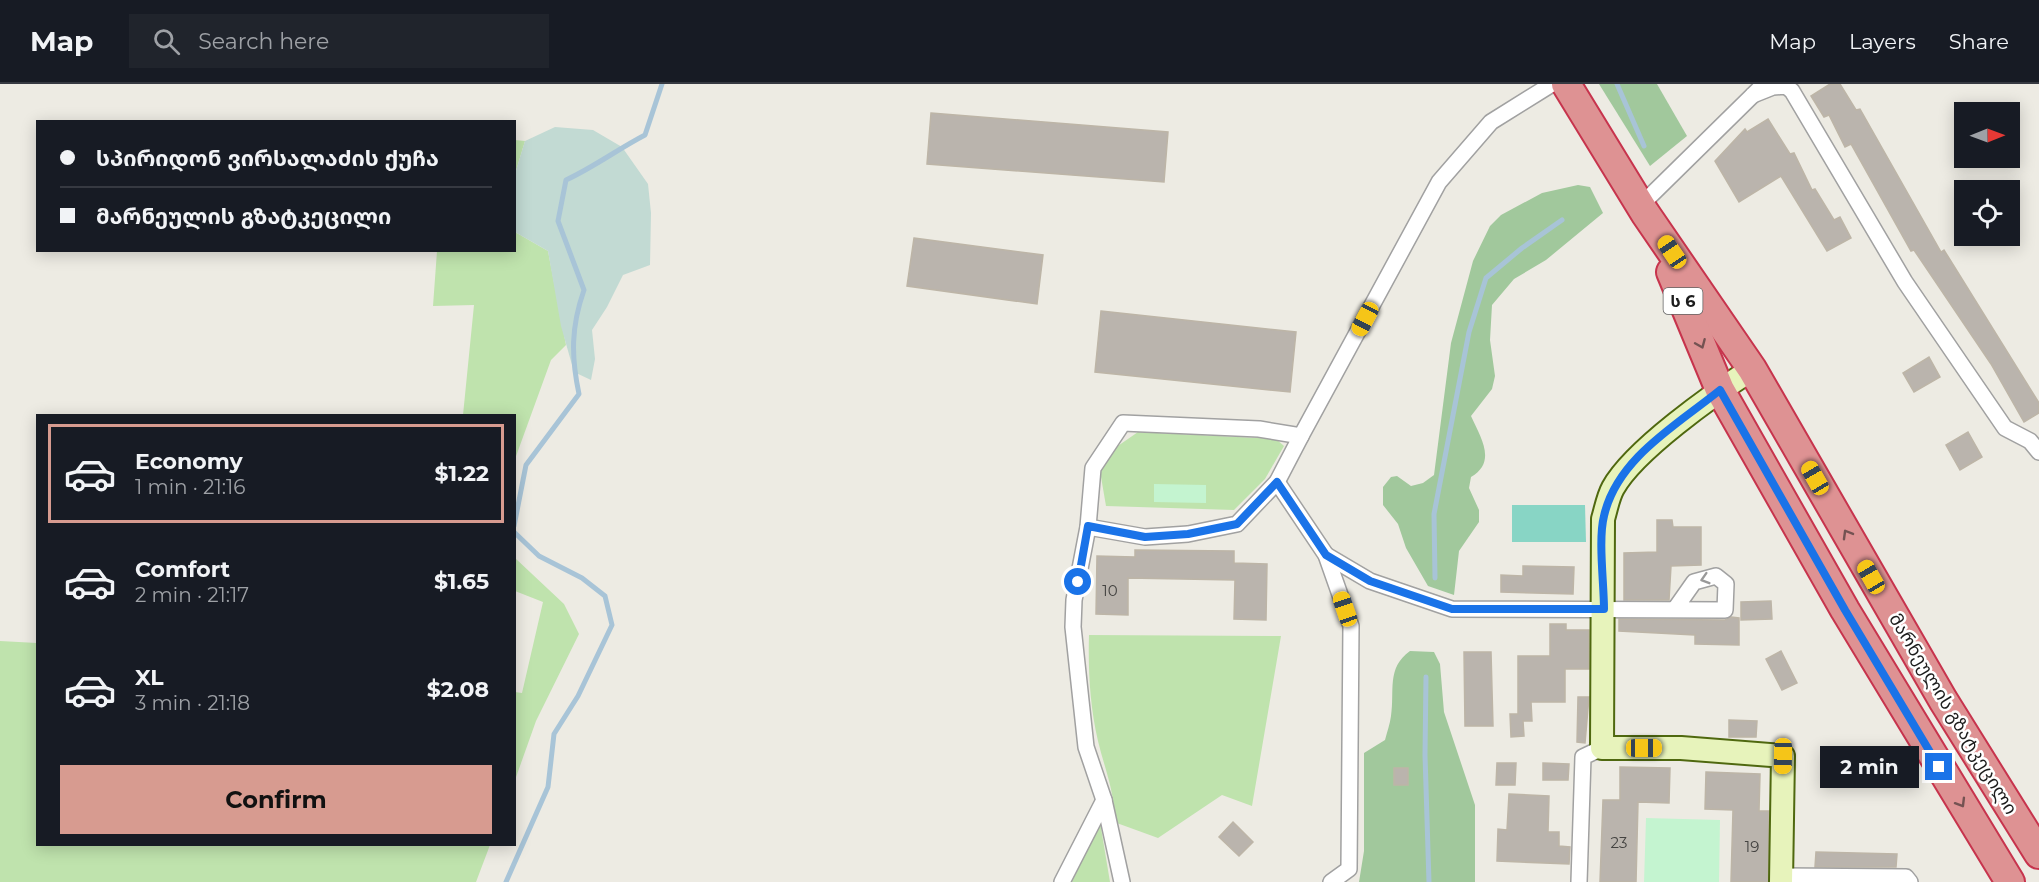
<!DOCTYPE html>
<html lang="en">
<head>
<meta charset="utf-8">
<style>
  :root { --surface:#171b24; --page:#20242c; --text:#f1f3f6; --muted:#9ea1a6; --line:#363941; --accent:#d79b90 }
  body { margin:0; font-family:Montserrat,"Noto Sans Georgian",sans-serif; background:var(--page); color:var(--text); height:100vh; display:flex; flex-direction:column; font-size:22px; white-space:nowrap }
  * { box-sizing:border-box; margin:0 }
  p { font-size:20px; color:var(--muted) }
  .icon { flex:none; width:33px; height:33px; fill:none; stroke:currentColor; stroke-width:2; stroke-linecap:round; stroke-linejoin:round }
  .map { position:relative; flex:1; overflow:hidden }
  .details { position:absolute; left:36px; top:330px; width:480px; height:432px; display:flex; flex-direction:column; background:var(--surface); border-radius:0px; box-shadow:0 3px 15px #0003 }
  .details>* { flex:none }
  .hud { position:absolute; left:36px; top:36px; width:480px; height:132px; border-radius:0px; box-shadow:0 3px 15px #0003; display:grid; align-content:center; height:132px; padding:0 24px; background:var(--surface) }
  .needle { width:39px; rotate:89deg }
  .controls { position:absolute; left:1954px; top:18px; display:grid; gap:12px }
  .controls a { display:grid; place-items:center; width:66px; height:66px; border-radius:0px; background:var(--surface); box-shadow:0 3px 15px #0003; font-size:30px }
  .end { position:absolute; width:27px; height:27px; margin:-14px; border:8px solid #1a73e8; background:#fff; box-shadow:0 0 0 3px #fff }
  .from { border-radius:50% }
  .bubble { position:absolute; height:42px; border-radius:0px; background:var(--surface); box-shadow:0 3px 15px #0003; font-size:20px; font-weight:700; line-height:42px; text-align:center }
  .car { position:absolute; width:18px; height:36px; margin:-18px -9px; border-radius:8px; box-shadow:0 0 4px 2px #0007; background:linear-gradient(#f5c518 24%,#345 0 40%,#f5c518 0 76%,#345 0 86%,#f5c518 0) }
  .hud b { display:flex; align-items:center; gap:21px; height:57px; font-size:22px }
  .hud b+b { border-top:2px solid var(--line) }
  .hud i { width:15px; height:15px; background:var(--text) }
  ul { padding:10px 0 0; list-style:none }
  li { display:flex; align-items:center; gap:18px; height:99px; margin:0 12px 9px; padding:0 12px; border:3px solid transparent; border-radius:0px }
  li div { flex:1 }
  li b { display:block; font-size:22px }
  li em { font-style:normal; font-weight:700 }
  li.on { border-color:var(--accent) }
  li>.icon { width:54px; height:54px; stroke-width:1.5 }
  .primary-button { display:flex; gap:12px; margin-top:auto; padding:12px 24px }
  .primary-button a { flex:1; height:69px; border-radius:0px; background:var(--accent); color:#111; font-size:24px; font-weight:700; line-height:69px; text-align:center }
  header { display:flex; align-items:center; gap:36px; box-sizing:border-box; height:84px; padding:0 30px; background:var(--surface); border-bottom:2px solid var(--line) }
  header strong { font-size:28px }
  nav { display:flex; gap:33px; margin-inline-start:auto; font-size:21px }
  .search { width:420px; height:54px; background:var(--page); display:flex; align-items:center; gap:15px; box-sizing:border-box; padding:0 21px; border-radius:0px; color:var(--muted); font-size:22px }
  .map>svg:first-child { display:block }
  .grass { fill:#bfe3ad }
  .forest { fill:#a1c89c }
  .wetland { fill:#c2dad3 }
  .park { fill:#c4f4d0 }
  .pitch { fill:#88d5c5 }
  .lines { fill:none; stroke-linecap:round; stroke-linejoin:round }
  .stream { stroke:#a8c4d7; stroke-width:5 }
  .building { fill:#bab4ad; stroke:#bdb5a7; stroke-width:1.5 }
  .street-casing { stroke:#a1a1a1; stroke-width:18 }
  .secondary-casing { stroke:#4f680f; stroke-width:26 }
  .highway-casing { stroke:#c7344d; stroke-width:32 }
  .street { stroke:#fff; stroke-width:15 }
  .secondary { stroke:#e7f3bb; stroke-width:22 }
  .highway { stroke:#de9293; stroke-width:28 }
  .oneway { stroke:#745252 }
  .oneway2 { stroke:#999 }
  .route { stroke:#1a73e8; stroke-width:8 }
  .labels { text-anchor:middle; stroke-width:5; stroke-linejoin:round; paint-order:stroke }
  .number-label { font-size:15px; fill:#444341 }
  .shield { fill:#fff; stroke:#616161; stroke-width:1.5 }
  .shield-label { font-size:16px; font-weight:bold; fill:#1d1d1d }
  .street-label { font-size:18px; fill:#1d1d1d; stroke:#fff }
</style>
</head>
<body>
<header>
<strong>Map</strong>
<div class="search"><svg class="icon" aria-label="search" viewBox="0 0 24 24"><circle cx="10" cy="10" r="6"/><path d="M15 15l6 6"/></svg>Search here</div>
<nav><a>Map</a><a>Layers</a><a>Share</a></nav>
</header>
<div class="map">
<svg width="2039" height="798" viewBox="0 0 2039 798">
  <rect width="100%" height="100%" fill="#edebe3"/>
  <g class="grass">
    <path d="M515 56 525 57 515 90Z"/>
    <path d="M515 148 548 167 566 261 551 276 515 375 514 332 463 331 474 221 433 222 437 167 514 166Z"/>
    <path d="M1138 348 1276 355 1284 362 1265 395 1234 426 1106 422 1100 387 1112 366Z"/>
    <path d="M515 474 564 520 579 550 536 637 515 696V608L522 609 543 518 515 507Z"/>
    <path d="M1089 551 1281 552 1252 722 1222 711 1158 754 1114 738C1116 710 1104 683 1098 657 1090 622 1088 587 1089 551Z"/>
    <path d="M0 557 37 559 38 760 490 761 476 798H0Z"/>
    <path d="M1100 738 1110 798H1072Z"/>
  </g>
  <g class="forest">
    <path d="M1599 0H1657L1687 52 1650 82Z"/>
    <path d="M1578 101 1590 103 1603 129 1546 176 1514 195 1492 221 1490 256 1495 292 1492 305 1471 332C1481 354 1497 378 1471 393L1469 404 1479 426V438L1459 467 1454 511 1428 502 1406 464 1398 440 1383 421V403L1391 393 1397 392 1411 402 1423 399 1434 391 1451 259 1473 177 1490 142 1501 131 1542 109Z"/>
    <path d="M1410 567 1434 568 1440 580 1444 628 1475 721V798H1359L1364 767V669L1385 656C1387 648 1390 640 1391 632 1395 607 1386 584 1410 567Z"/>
  </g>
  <path class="wetland" d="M555 43 593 46 622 63 648 100 651 129 650 181 623 191 607 223 592 246 595 275 591 296 574 288 561 242 548 167 515 148V90L525 57Z"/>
  <g class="park">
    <path d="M1154 400 1206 401V419L1154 418Z"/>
    <path d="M1646 734 1720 736 1719 798H1644Z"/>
  </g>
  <path class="pitch" d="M1512 421H1585L1586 458H1512Z"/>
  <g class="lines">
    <g class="stream">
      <path d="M1617 0 1644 62"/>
      <path d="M514 442 526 381 579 310C571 272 571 243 584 206L558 137 566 96C594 83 618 65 645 51L662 0"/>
      <path d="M1435 494 1434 430 1469 248 1486 194 1522 164 1562 136"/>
      <path d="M1426 593 1425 671 1429 798"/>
      <path d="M506 798 548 703 554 650 578 612 612 541 605 512 582 494 539 472 514 448"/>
    </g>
  </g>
  <g class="building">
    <path d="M1830 0H1840L1856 26 1860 25 1941 168 1944 166 1957 187 2039 319V329L2024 338 1991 280 1914 166 1911 167 1851 60 1845 63 1829 31 1824 33 1811 12Z"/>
    <path d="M931 29 1168 48 1164 98 927 80Z"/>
    <path d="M1768 35 1790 70 1794 69 1812 106 1815 105 1834 136 1840 133 1851 154 1827 167 1781 92 1739 118 1715 77 1745 45 1747 48Z"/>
    <path d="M914 154 1043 171 1037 220 907 202Z"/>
    <path d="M1101 227 1296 248 1290 308 1095 288Z"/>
    <path d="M1929 273 1940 293 1914 308 1903 289Z"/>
    <path d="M1968 348 1982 373 1960 386 1946 361Z"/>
    <path d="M1657 436H1672L1673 443H1701V481L1671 482 1669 516H1624V469L1657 468Z"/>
    <path d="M1135 466 1234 467V479L1267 480 1266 536 1234 535 1235 496 1128 494V531L1096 530 1097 472 1135 473Z"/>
    <path d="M1523 482 1574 483 1573 510 1501 508V491L1523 492Z"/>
    <path d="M1771 517 1772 535 1741 536V518Z"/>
    <path d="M1731 533 1739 534V561L1695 560V551L1619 547V535L1725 536Z"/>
    <path d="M1550 540H1566V546H1589V585H1565V618H1531L1532 637H1523L1524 652 1511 653 1510 630H1518V572H1550Z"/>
    <path d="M1781 567 1797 599 1782 606 1766 575Z"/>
    <path d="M1464 568H1491L1493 642H1465Z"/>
    <path d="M1578 613H1589L1585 659 1577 658Z"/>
    <path d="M1729 636 1757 637 1756 653H1729Z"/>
    <path d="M1497 679H1516L1515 701H1496Z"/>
    <path d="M1543 679 1569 680 1568 696H1543Z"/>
    <path d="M1620 683 1670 684 1669 719 1638 718 1636 798H1600L1603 716H1620Z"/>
    <rect x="1394" y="684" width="14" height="17"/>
    <path d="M1706 688 1760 690 1759 727H1769L1768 798H1731L1733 726 1705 725Z"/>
    <path d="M1509 710 1549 712 1548 748H1559V762L1570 763 1569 780 1497 777 1498 745 1507 746Z"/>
    <path d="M1233 738 1253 758 1239 772 1219 753Z"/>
    <path d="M1816 768 1897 770 1896 783H1815Z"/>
  </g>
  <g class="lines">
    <defs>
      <g id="street">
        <path d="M1753 11 1773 3 1786 2 1792 7 1905 198 2005 344 2030 357 2039 368"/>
        <path d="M1641 121 1758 6"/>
        <path d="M1277 398 1326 471 1351 542 1349 785 1331 798"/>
        <path d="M1088 443 1145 453 1188 450 1237 440 1277 398 1301 352"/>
        <path d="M1326 471 1370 497 1452 525 1725 526 1726 500 1716 492 1694 498 1675 525"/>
        <path d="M1782 792 1906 793 1910 798"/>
        <path d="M1062 798 1104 716"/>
        <path d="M1122 798 1104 716 1086 663 1073 543 1074 516 1088 443 1093 384 1123 339 1259 345 1301 352 1439 98 1491 38 1552 0"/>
        <path d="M1579 798 1583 673 1602 664"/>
      </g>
      <path id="secondary" d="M1752 285C1714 310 1634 366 1613 404 1608 413 1606 425 1603 435L1602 664H1681L1783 672 1781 798"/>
      <g id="highway">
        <path d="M1566 0 1645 129 1752 285 1943 616 2039 770"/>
        <path d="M1671 188 1720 306 1845 526 2010 798"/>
      </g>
    </defs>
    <use href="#street" class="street-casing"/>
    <use href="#secondary" class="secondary-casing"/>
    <use href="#highway" class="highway-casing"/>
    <use href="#street" class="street"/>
    <use href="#secondary" class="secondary"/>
    <use href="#highway" class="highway"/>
  </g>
  <defs><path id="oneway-chevron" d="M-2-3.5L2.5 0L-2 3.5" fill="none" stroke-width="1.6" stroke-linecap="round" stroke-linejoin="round" transform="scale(1.5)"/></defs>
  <g class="oneway">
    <use href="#oneway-chevron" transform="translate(1701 260) rotate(67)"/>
    <use href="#oneway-chevron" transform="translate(1847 450) rotate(-120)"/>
    <use href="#oneway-chevron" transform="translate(1961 719) rotate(59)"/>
  </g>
  <use class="oneway2" href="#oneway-chevron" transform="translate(1705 495) rotate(163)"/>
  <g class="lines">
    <path class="route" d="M1078 498 1088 442 1145 453 1188 450 1237 440 1277 398 1326 471 1370 497 1452 525H1604C1604 500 1598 455 1604 432 1617 374 1677 341 1720 306L1845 526 1939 683"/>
  </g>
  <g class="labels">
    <g class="number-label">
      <text x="1110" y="512">10</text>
      <text x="1619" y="764">23</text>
      <text x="1752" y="768">19</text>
    </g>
    <rect class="shield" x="1663.5" y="204" width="39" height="26" rx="4.5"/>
    <g class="shield-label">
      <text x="1683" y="223">ს 6</text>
    </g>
    <g class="street-label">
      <text transform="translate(1953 630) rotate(59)" y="6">მარნეულის გზატკეცილი</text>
    </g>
  </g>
</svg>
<div class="controls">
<a><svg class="needle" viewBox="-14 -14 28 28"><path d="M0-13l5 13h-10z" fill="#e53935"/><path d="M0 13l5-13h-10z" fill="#9ea1a6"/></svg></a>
<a><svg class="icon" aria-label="locate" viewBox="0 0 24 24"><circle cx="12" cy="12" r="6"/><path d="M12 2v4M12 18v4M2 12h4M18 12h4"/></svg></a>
</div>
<i class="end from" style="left:1078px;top:498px"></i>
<i class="end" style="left:1939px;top:683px"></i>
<div class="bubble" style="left:1820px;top:662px;width:99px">2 min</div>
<i class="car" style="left:1672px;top:168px;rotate:326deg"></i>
<i class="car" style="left:1365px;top:235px;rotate:208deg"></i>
<i class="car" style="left:1815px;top:394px;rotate:330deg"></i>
<i class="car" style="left:1871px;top:493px;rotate:330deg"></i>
<i class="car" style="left:1345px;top:525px;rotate:341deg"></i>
<i class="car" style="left:1644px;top:664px;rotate:90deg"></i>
<i class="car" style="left:1783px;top:672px;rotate:181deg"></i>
<div class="hud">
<b><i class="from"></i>სპირიდონ ვირსალაძის ქუჩა</b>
<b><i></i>მარნეულის გზატკეცილი</b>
</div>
<section class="details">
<ul>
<li class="on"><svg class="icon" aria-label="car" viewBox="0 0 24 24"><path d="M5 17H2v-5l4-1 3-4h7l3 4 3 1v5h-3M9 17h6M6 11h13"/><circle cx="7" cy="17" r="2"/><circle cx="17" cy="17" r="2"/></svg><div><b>Economy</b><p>1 min · 21:16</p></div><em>$1.22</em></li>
<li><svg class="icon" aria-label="car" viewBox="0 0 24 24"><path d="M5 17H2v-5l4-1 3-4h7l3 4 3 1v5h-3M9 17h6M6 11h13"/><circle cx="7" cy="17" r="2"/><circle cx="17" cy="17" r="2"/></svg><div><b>Comfort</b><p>2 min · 21:17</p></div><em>$1.65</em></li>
<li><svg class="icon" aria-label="car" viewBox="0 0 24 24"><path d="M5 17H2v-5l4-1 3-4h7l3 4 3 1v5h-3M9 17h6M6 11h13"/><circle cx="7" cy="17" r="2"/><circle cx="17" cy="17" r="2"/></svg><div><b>XL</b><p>3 min · 21:18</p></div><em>$2.08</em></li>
</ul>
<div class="primary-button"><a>Confirm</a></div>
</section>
</div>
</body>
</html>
